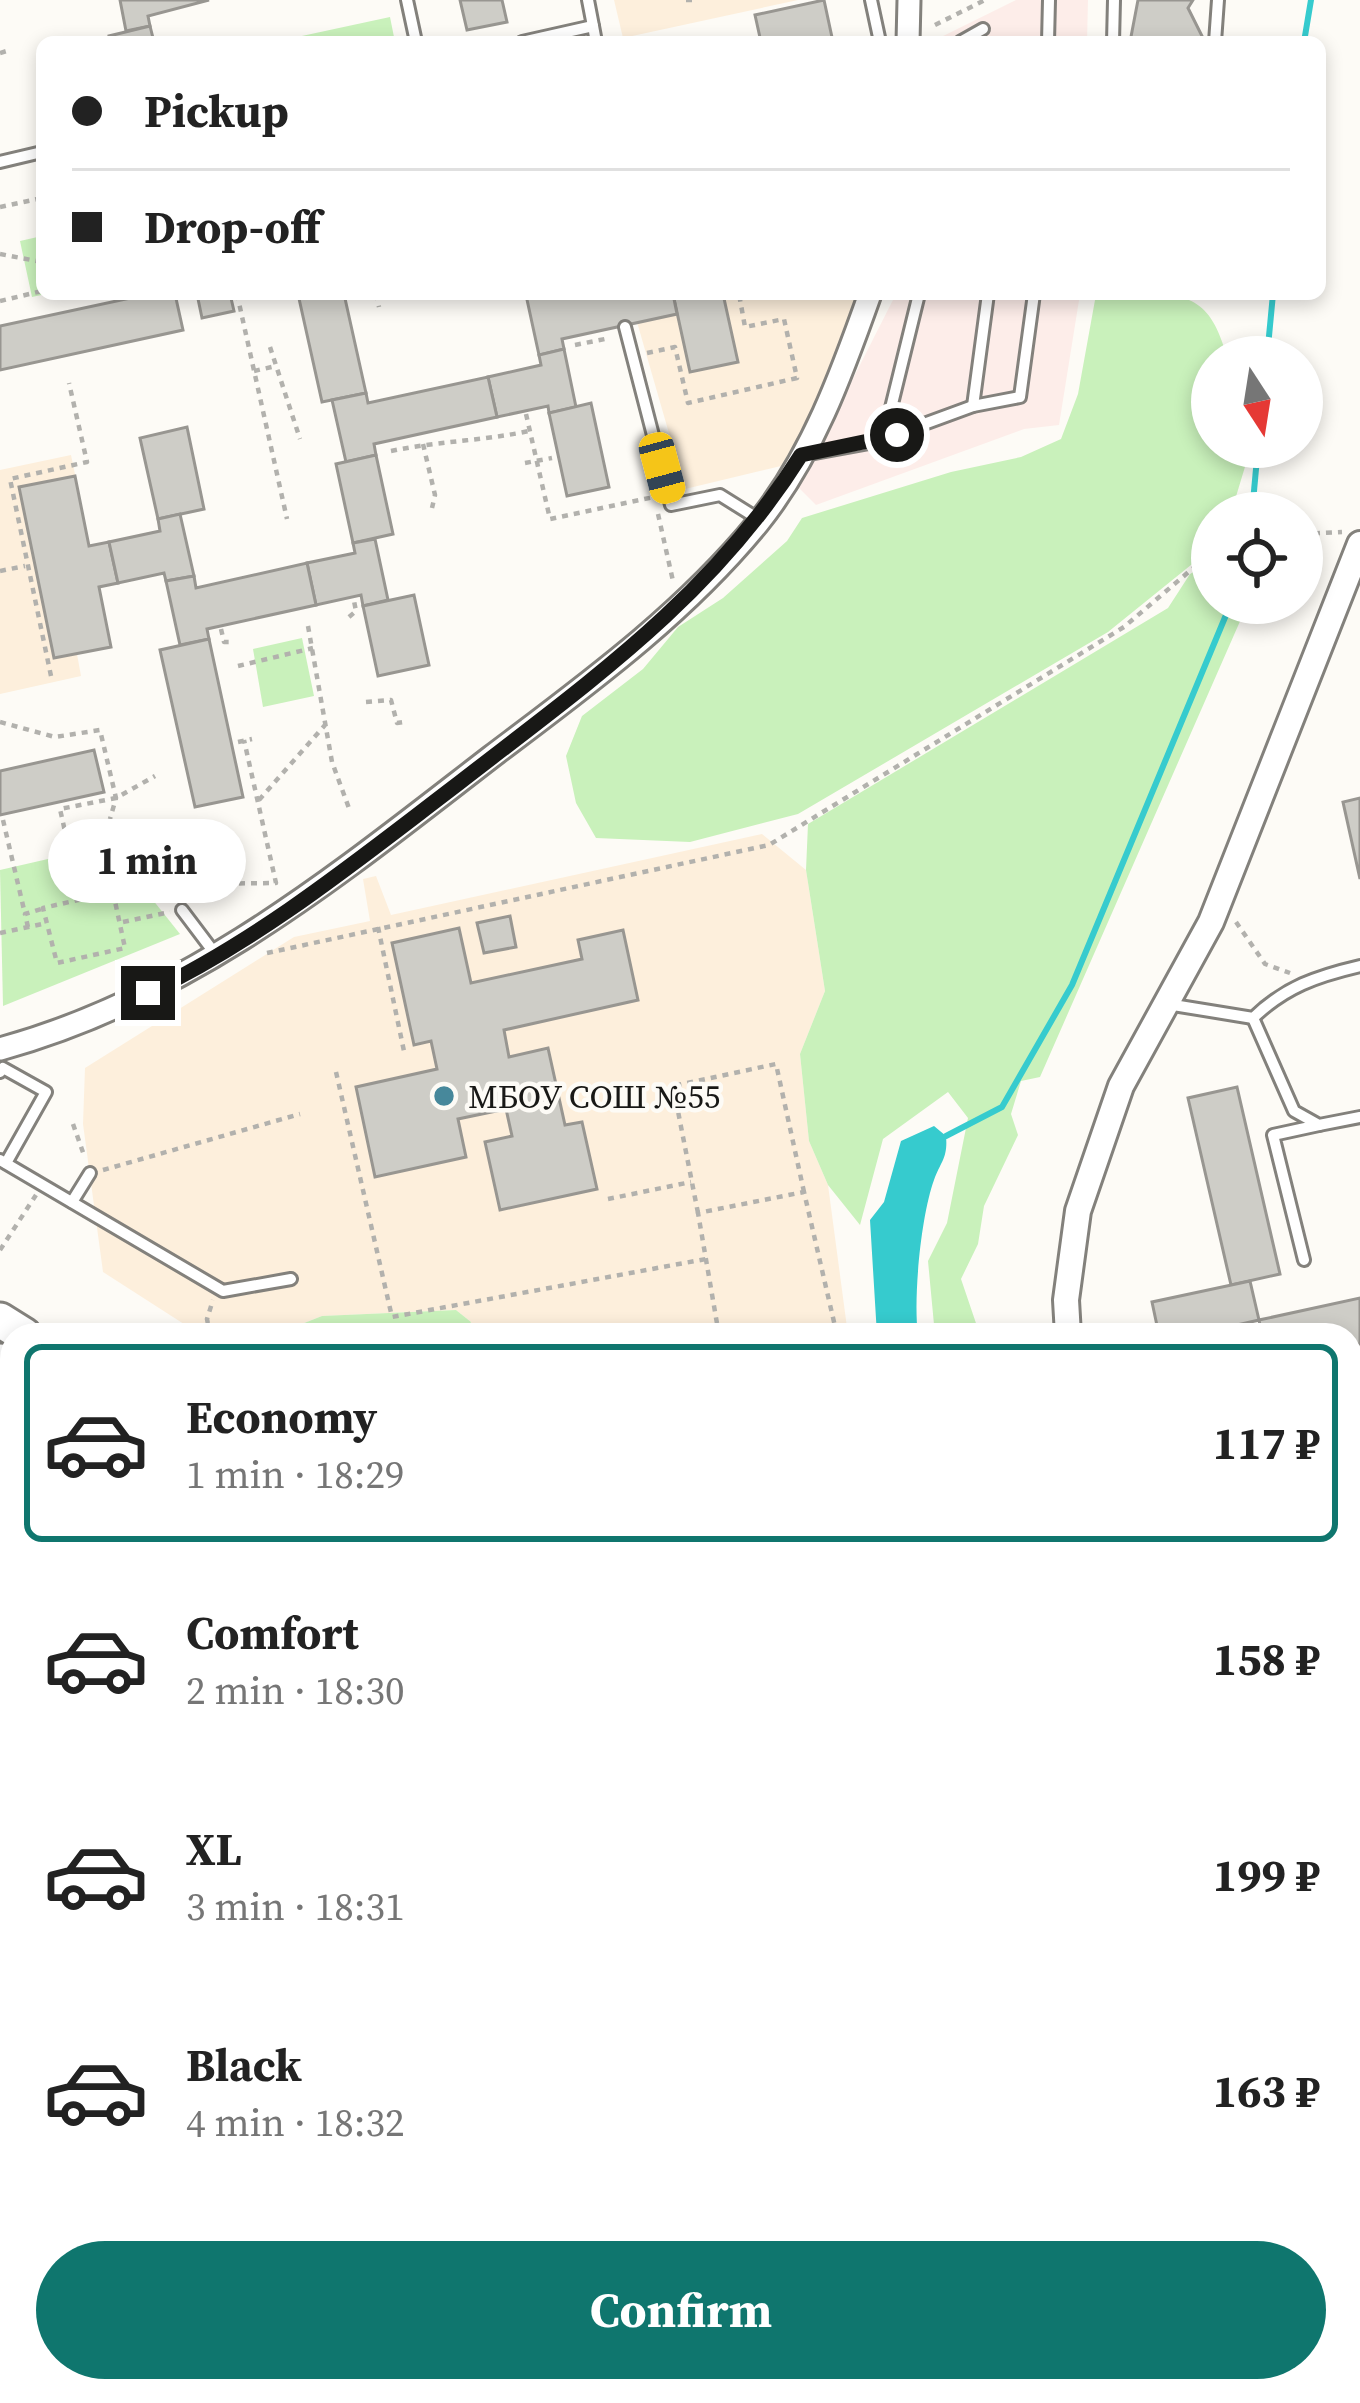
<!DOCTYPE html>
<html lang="en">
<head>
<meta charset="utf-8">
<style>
  :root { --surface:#fff; --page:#f6f6f6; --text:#222; --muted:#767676; --line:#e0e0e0; --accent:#0f766e }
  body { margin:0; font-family:"Source Serif 4",serif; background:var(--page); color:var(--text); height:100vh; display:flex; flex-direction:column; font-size:45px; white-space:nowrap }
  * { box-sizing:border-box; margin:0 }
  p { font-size:39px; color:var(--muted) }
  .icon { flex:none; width:66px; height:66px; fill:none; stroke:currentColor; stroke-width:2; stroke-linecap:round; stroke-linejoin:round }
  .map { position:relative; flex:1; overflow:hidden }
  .side { position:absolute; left:0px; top:1323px; width:1362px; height:1080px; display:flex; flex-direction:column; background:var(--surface); border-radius:36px 36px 0 0; box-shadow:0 6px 18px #0003 }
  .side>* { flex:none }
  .guide { position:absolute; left:36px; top:36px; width:1290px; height:264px; border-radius:18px; box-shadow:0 6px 18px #0003; display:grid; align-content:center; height:264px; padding:0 36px; background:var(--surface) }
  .needle { width:78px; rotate:168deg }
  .tools { position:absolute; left:1191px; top:336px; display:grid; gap:24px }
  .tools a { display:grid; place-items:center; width:132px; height:132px; border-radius:50%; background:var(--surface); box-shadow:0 6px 18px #0003; font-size:60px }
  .end { position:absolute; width:54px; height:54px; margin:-27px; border:15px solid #181816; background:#fff; box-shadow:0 0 0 6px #fff }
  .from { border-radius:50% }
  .bubble { position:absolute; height:84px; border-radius:42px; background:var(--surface); box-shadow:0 6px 18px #0003; font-size:39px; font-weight:700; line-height:84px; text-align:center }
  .car { position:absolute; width:36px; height:72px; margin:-36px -18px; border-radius:15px; box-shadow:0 0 9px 3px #0007; background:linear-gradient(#f5c518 24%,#345 0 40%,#f5c518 0 76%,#345 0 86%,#f5c518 0) }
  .guide b { display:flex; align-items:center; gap:42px; height:114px; font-size:45px }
  .guide b+b { border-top:3px solid var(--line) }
  .guide i { width:30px; height:30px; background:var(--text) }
  ul { padding:21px 0 0; list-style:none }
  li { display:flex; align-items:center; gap:36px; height:198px; margin:0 24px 18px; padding:0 12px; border:6px solid transparent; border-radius:18px }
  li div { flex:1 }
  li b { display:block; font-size:45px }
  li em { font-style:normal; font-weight:700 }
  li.on { border-color:var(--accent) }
  li>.icon { width:108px; height:108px; stroke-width:1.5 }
  .button { display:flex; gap:24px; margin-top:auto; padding:24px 36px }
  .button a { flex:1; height:138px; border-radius:72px; background:var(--accent); color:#fff; font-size:48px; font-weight:700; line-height:138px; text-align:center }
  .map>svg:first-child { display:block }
  .industrial { fill:#fdede9 }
  .education { fill:#fdefdc }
  .green { fill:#c9f1bb }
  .forest { fill:#9dd68a }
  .water { fill:#36cbce }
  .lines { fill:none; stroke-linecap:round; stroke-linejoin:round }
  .stream { stroke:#36cbce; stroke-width:6 }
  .building { fill:#cecdc7; stroke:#989691; stroke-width:3 }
  .service-casing { stroke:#83817c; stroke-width:16 }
  .minor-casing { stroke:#83817c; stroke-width:27 }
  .tertiary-casing { stroke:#83817c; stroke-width:30 }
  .primary-casing { stroke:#83817c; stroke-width:39 }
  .path { stroke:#b2b1ad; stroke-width:4.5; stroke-dasharray:6 6; stroke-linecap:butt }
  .service { stroke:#fff; stroke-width:10 }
  .minor { stroke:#fff; stroke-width:21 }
  .tertiary { stroke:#fff; stroke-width:24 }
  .primary { stroke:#fff; stroke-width:33 }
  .rail { stroke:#5a5a57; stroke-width:6; stroke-dasharray:6 12; stroke-linecap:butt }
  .route { stroke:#181816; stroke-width:15 }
  .poi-dot { fill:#47889b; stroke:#fdfbf6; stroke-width:4.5 }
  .labels { text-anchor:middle; stroke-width:9; stroke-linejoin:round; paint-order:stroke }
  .poi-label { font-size:33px; fill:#181816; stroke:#fdfbf6; text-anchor:start }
</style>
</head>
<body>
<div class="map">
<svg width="1360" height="2403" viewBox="0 0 1360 2403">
  <rect width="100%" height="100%" fill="#fdfbf6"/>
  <g class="industrial">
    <path d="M1016 0H1088L1087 42H931Z"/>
    <path d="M896 294H1080L1059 425 1024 429 816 505 798 487Z"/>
    <path d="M929 2391H1130L1124 2403H949Z"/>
  </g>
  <g class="education">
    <path d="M614 0H798L623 38Z"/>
    <path d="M673 294H858L815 409 781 466 685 489 637 322 677 314Z"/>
    <path d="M71 455 111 647 77 654 81 676 0 694V470Z"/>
    <path d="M762 834 806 870 825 991 800 1054 809 1141 828 1185 848 1335H465L471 1322 456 1310 322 1316 284 1331 201 1335 103 1272 83 1124 85 1068 294 937 370 921 363 879 376 876 391 915Z"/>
  </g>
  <g class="green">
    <path d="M390 17 395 42H274Z"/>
    <path d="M42 236V294H46L32 297 20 241Z"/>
    <path d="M1122 294C1183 294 1209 291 1227 357H1212V447H1251L1231 513H1212V548L1108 632 798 814 690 842 596 838 576 803 566 756 582 716 643 669 678 627 723 598 787 541 802 518 951 472 1021 457 1061 439 1078 394 1095 300Z"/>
    <path d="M1212 561V603H1245L1241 619 1040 1077 1021 1081 1011 1114 1018 1135 984 1206 978 1244 961 1279 980 1335H935L928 1261 947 1223 968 1118 948 1092 883 1139 860 1225 828 1185 809 1141 800 1054 825 991 806 870 808 824 1168 608 1190 574Z"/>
    <path d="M302 638 314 696 263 707 253 649Z"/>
    <path d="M109 845 180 934 3 1006 0 870Z"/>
    <path d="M456 1310 471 1322 465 1335H237L284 1331 322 1316Z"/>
    <path d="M0 1726 12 1732V2391H573L566 2403H0Z"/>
    <path d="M837 2391H929L949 2403H831Z"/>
    <path d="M1130 2391H1214L1233 2403H1124Z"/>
  </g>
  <path class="forest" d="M591 2391H673L667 2403H584Z"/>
  <g class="water">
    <path d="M934 1126 946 1136C948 1158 941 1161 934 1180 921 1216 913 1298 918 1335H877L870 1220 884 1202 901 1141Z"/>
    <path d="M1350 1945 1360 1954V2066L1350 2059Z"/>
  </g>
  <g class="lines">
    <g class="stream">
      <path d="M1304 42 1311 0"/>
      <path d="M1267 357 1273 294"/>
      <path d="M1252 513 1258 447"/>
      <path d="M946 1136 1002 1107 1072 985 1231 603"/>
    </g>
  </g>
  <g class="building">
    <path d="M120 0H209L148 16 150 26 126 31Z"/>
    <path d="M460 0H502L507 22 467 30Z"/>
    <path d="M824 0 833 42H761L755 15Z"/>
    <path d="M1138 0H1193L1188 8 1205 42H1130Z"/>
    <path d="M150 26 154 42H110L109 36Z"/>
    <path d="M149 294H175L183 330 0 370V326Z"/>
    <path d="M197 294H230L234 311 202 318Z"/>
    <path d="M298 294H344L366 393 322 402Z"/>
    <path d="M673 294H723L738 362 690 372Z"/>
    <path d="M673 294 677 314 562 339 564 349 539 355 526 295Z"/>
    <path d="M564 349 576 407 549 413 548 406 497 417 488 377 541 365 539 355Z"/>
    <path d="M488 377 497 417 374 444 376 455 346 462 332 400 366 393 368 403Z"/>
    <path d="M591 403 609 487 567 496 549 413Z"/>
    <path d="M187 427 204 509 158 519 140 438Z"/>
    <path d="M376 455 393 534 353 543 336 464Z"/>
    <path d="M75 476 89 546 109 542 118 583 99 587 111 647 54 658 19 487Z"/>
    <path d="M180 514 194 576 166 581 164 573 118 583 109 542 160 531 158 519Z"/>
    <path d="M375 539 388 600 363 606 361 595 316 605 307 563 355 553 353 543Z"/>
    <path d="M307 563 316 605 207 629 209 639 180 645 166 581 194 576 196 588Z"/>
    <path d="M414 595 429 665 378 676 363 606Z"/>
    <path d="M209 639 243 797 195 807 160 650Z"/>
    <path d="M94 750 104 792 0 815V771Z"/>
    <path d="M1360 798V879L1343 802Z"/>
    <path d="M510 916 516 947 484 953 477 923Z"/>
    <path d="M459 928 471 983 582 959 578 940 623 930 638 1000 504 1030 509 1057 548 1048 565 1125 582 1122 597 1189 500 1210 485 1142 512 1136 506 1109 458 1119 466 1157 375 1177 356 1087 437 1069 431 1041 414 1045 392 943Z"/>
    <path d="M1237 1087 1280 1274 1231 1285 1188 1098Z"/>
    <path d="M1250 1281 1259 1320 1193 1335H1159L1152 1302Z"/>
    <path d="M1360 1298V1344L1350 1346V1335H1262L1259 1320Z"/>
    <path d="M929 2391H973L966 2403H949Z"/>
    <path d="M1054 2391H1114L1107 2403H1073Z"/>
  </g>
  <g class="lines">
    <defs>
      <g id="service">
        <path d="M407 0 416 42"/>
        <path d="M588 0 593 26"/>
        <path d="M871 0 880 42"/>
        <path d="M522 42 593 26 596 42"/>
        <path d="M960 42 983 29"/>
        <path d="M1048 42 1049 0"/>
        <path d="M1113 42 1114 0"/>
        <path d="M1215 42 1218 0"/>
        <path d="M0 162 42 152"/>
        <path d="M625 327 671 505 720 495 760 520"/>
        <path d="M973 406 988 294"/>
        <path d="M897 435 889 416 919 294"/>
        <path d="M804 455 875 442 973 406 1020 397 1034 294"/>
        <path d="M182 910 216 955"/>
        <path d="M1167 1004 1253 1018C1285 987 1317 976 1360 966"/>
        <path d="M1253 1018 1294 1111 1319 1125 1360 1117"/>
        <path d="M0 1072 3 1068 46 1092 6 1163"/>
        <path d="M0 1160 223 1291 291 1279"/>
        <path d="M72 1202 90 1173"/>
        <path d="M1304 1260 1273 1135 1319 1125"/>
        <path d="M1350 1490 1355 1489 1360 1506"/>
        <path d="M1350 1736 1360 1731"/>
        <path d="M997 2403 1003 2391"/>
      </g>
      <g id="minor">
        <path d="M908 42 909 0"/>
        <path d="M0 1049C190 997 338 875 491 757 585 686 683 615 758 523 812 456 842 373 870 294"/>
      </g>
      <g id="tertiary">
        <path d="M1068 1335 1066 1300 1078 1211 1121 1086 1211 922 1360 544"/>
        <path d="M1350 1795 1360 1802"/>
      </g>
      <g id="primary">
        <path d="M0 1320 24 1335"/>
        <path d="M0 1361 12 1369"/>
        <path d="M1350 2177 1360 2183"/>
        <path d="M1350 2218 1360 2225"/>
      </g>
    </defs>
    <use href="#service" class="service-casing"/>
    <use href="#minor" class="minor-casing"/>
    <use href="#tertiary" class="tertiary-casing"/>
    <use href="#primary" class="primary-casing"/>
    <g class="path">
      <path d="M686 0H697"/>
      <path d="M935 25 985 0"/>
      <path d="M0 53 10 50"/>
      <path d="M0 207 42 198"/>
      <path d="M0 254 42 262"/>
      <path d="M237 294 287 519"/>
      <path d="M376 294 379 307"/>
      <path d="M434 294H437"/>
      <path d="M491 294 493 298"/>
      <path d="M0 301 42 291"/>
      <path d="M575 345 610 338"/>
      <path d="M270 347 300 439"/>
      <path d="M647 353 675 347 688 403 797 378 784 319 745 327 739 294"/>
      <path d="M254 371 276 366"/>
      <path d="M526 414 550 519 654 497"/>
      <path d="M423 444 435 495 432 508"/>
      <path d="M391 451C439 441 482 441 529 431"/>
      <path d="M525 463 552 458"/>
      <path d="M658 514 673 581"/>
      <path d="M1302 534 1342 532"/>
      <path d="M0 571 25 566"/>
      <path d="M349 617 356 611 354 601"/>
      <path d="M308 626 332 762 350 811"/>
      <path d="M221 629 224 642H233"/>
      <path d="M238 666 313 648"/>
      <path d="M51 676 10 479 87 462 69 383"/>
      <path d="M366 702 391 700 397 723 404 722"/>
      <path d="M0 722 55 737 100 730 116 798 110 819"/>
      <path d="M238 742 252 739"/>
      <path d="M259 800 325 725"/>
      <path d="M3 820 25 914"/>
      <path d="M179 884 276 883 244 740"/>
      <path d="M113 892 125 948 57 963 43 908Z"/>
      <path d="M80 899 60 809 116 798 155 776"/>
      <path d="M123 922 170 912"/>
      <path d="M1236 922 1265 964 1290 973"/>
      <path d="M28 927 25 914 41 909"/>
      <path d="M378 927 405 1056"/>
      <path d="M0 933 47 923"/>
      <path d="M267 953 769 845 1124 627 1212 552"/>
      <path d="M336 1072 392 1317 706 1259"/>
      <path d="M73 1124 85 1158"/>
      <path d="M103 1170 300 1114"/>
      <path d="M608 1199 691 1182"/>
      <path d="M698 1213 673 1086 776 1064 804 1192"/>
      <path d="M0 1250 36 1195"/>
      <path d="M50 1327 62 1335"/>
      <path d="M210 1335 207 1319 213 1300"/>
      <path d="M719 1335 698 1213 804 1192 837 1335"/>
      <path d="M0 1682 12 1688"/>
      <path d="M1350 2292 1351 2290"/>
      <path d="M1234 2391 1249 2403"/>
      <path d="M1276 2391 1295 2403"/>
    </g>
    <use href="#service" class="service"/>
    <use href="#minor" class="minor"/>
    <use href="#tertiary" class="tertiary"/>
    <use href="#primary" class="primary"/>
    <g class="rail">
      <path d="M0 1536 12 1544"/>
      <path d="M1342 2391 1360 2403"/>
    </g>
  </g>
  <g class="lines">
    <path class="route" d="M148 993C261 939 359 859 459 783 589 682 712 597 801 455L897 435"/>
  </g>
  <circle class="poi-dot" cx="444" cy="1096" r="12"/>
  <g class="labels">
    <g class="poi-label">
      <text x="468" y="1108">МБОУ СОШ №55</text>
    </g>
  </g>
</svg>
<div class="tools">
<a><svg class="needle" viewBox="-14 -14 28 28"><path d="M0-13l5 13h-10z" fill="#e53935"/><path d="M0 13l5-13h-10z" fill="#767676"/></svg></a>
<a><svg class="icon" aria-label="locate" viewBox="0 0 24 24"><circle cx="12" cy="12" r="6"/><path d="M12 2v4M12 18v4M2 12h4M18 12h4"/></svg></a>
</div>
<i class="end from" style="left:897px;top:435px"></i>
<i class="end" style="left:148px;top:993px"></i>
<div class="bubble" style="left:48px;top:819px;width:198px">1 min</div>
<i class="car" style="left:662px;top:468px;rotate:165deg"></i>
<div class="guide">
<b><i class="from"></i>Pickup</b>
<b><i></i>Drop-off</b>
</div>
<section class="side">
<ul>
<li class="on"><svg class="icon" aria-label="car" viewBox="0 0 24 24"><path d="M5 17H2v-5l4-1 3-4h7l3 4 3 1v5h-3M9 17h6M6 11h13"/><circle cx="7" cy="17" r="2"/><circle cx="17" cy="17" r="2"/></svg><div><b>Economy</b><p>1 min · 18:29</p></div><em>117 ₽</em></li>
<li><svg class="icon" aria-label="car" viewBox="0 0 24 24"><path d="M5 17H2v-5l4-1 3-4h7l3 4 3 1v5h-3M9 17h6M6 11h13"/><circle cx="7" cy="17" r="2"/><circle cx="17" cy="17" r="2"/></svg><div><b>Comfort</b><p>2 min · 18:30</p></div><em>158 ₽</em></li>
<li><svg class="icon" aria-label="car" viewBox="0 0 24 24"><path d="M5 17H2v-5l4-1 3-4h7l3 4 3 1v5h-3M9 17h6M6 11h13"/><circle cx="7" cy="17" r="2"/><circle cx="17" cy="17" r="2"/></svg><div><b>XL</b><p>3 min · 18:31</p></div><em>199 ₽</em></li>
<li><svg class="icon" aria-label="car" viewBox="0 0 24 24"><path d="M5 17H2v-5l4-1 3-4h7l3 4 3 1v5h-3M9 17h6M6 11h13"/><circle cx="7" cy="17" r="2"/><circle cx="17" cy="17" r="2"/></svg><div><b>Black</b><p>4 min · 18:32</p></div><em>163 ₽</em></li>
</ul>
<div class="button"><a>Confirm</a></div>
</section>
</div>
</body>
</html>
